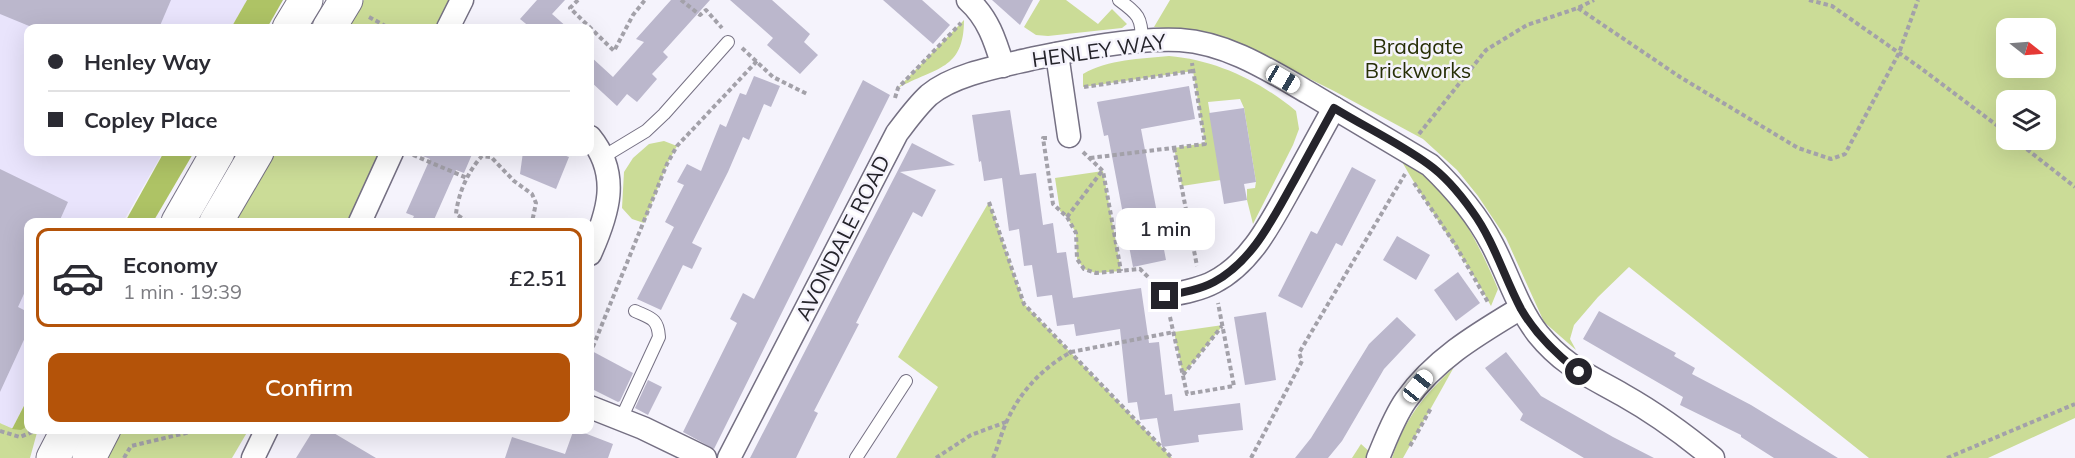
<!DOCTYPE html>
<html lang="en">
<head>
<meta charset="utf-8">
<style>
  :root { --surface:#fff; --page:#f7f7f7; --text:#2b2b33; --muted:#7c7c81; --line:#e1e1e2; --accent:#b45309 }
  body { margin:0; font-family:Mulish,sans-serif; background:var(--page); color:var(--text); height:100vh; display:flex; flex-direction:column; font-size:22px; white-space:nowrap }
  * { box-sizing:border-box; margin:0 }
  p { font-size:20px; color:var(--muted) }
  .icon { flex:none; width:33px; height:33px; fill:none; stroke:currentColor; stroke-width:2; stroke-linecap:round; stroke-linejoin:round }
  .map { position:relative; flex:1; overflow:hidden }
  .sheet { position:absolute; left:24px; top:218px; width:570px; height:216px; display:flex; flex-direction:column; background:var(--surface); border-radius:12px; box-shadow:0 6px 24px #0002 }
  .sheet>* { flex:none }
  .hud { position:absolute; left:24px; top:24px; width:570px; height:132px; border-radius:12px; box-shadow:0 6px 24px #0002; display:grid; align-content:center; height:132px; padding:0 24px; background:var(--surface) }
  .needle { width:39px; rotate:107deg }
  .buttons { position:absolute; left:1996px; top:18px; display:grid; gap:12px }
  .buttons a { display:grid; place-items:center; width:60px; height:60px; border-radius:12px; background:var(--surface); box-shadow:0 6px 24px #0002; font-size:30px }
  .end { position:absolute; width:27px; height:27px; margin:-14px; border:8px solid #25242b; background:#fff; box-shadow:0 0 0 3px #fff }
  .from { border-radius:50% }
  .bubble { position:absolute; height:42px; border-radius:12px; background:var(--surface); box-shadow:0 6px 24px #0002; font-size:20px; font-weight:600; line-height:42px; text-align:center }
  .car { position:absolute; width:18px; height:36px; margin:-18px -9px; border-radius:8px; box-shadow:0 0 4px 2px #0007; background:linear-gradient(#fff 24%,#345 0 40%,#fff 0 76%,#345 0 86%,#fff 0) }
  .hud b { display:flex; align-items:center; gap:21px; height:57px; font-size:22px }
  .hud b+b { border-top:2px solid var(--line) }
  .hud i { width:15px; height:15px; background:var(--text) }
  ul { padding:10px 0 0; list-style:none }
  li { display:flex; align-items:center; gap:18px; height:99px; margin:0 12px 9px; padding:0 12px; border:3px solid transparent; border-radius:12px }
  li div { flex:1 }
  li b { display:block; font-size:22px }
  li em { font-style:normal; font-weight:600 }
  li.selected { border-color:var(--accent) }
  li>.icon { width:54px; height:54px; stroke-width:1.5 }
  .button { display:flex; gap:12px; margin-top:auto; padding:12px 24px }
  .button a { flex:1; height:69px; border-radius:12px; background:var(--accent); color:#fff; font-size:24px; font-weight:600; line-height:69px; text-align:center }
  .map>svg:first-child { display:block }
  .built { fill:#e9e4fc }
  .green { fill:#cbdc97; fill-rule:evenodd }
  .forest { fill:#aec365 }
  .building { fill:#bbb7cc }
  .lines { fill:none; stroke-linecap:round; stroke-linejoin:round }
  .lane-casing { stroke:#757083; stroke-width:14 }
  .street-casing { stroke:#757083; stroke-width:25 }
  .primary-casing { stroke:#757083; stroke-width:35 }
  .path { stroke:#a3a1a9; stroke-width:4; stroke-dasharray:4.5 3; stroke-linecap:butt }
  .lane { stroke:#fff; stroke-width:12 }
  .street { stroke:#fff; stroke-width:22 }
  .primary { stroke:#fff; stroke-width:33 }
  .route { stroke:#25242b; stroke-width:8 }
  .labels { text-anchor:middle; stroke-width:5; stroke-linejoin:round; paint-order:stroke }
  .park-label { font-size:21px; fill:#272f06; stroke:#f5f3fc }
  .street-label { font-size:21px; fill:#25242b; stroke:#f5f3fc }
</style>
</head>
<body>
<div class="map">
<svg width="2075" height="458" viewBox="0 0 2075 458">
  <rect width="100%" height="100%" fill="#f5f3fc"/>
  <path class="built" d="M0 0H247L231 28H28V152H163L123 222H28V397L12 429 0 423Z"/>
  <g class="green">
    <path d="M364 0H449L438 28H344L353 13Z"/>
    <path d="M1040 0H1066L1098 24 1112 9 1127 24 1122 28 1048 36 1036 35 1024 27Z"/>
    <path d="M1170 0H2075V418L1988 458H1869L1629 267 1598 297 1574 325 1570 339 1576 350 1544 322 1506 238 1478 196 1457 170 1423 139 1334 91 1239 44 1197 31 1154 27ZM2007 28H2046V68H2007ZM2007 100H2046V140H2007Z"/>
    <path d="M964 20C964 70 936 67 898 88Z"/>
    <path d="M1169 56C1216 60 1260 81 1296 111L1299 129 1293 145 1253 224 1247 200V189L1255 188 1256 182 1244 108 1240 99 1208 102 1221 180 1182 186 1174 148 1205 143 1193 71 1083 87V74C1109 59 1140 59 1169 56Z"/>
    <path d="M664 141 677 146 667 164 644 223 632 219 622 208 624 172 633 158 649 144Z"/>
    <path d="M273 152H383L350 222H234Z"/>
    <path d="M1401 160C1451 184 1477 240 1498 289L1491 306C1464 256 1429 210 1401 160Z"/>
    <path d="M1103 171 1121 271 1096 273 1084 269 1077 259 1076 233 1067 217 1060 211 1055 178Z"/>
    <path d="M989 202 1024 304 1172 458H896L938 387 898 357Z"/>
    <path d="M1223 325 1183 375 1174 332Z"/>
    <path d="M1454 367 1403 458H1392C1406 416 1423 397 1454 367Z"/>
    <path d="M0 423C11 428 17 432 28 426V429H38L30 458H0Z"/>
    <path d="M123 429H249L232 458H108Z"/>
    <path d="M1361 444 1371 453 1369 458H1352Z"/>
  </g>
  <g class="forest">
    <path d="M247 0H283L267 28H231Z"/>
    <path d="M164 152H194L153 222H125Z"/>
    <path d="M28 398V426L21 430 12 429Z"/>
  </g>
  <g class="building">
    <path d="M0 0H171L159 28H34L0 14Z"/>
    <path d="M537 0H565L552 14 568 28H531L520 19Z"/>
    <path d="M671 0H710L663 52 668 57 652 74 657 79 637 102 627 94 617 106 590 81V56L613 77 644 42 636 39Z"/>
    <path d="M730 0H772L810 34 804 42 818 55 800 74 767 45 773 38Z"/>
    <path d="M883 0H922L950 25 933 44Z"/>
    <path d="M992 0H1033L1020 25Z"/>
    <path d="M754 76 780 86 771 107 764 104 749 140 743 137 728 172 692 243 702 248 692 269 683 265 661 310 637 299 674 227 665 222 684 185 677 182 687 164 701 171 720 124 726 127 740 93 746 95Z"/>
    <path d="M863 80 890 95 714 449 683 432 737 323 730 319 743 293 754 299Z"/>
    <path d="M1189 86 1195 119 1141 129 1166 260 1133 267 1108 135 1104 136 1097 102Z"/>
    <path d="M1244 108 1256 182 1244 184 1247 200 1224 204 1209 113Z"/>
    <path d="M1010 110 1020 175 1036 173 1043 225 1053 223 1057 253 1066 252 1073 298 1141 288 1149 343 1159 342 1165 395 1172 394 1174 411 1240 403 1243 430 1198 435 1199 442 1162 447 1157 418 1140 420 1137 402 1128 403 1120 329 1076 336 1074 324 1057 326 1052 295 1037 297 1032 265 1024 266 1019 229 1009 231 1002 178 984 181 981 161 979 162 972 115Z"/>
    <path d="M912 143 955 165 900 172 936 190 922 217 913 212 890 256 856 323 859 324 814 411 818 413 796 458H750Z"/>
    <path d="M413 152H473L464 173 456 170 433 222H411L414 216 406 213 430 159Z"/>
    <path d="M523 152H556L569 157 556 189 520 174Z"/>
    <path d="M1352 167 1376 180 1342 246 1336 243 1302 308 1278 296 1311 231 1317 234Z"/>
    <path d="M0 169 68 202 59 222H28V285L18 307 28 312V331L0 392Z"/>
    <path d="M1397 236 1430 255 1416 280 1383 260Z"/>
    <path d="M1458 272 1480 303 1456 321 1434 290Z"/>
    <path d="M1599 311 1676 353 1674 356 1695 368 1692 374 1751 405 1838 458H1774L1741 437V435L1680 405 1683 397 1583 339Z"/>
    <path d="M1266 312 1276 380 1245 385 1234 317Z"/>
    <path d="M1397 317 1416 335 1384 369 1342 441 1328 458H1295L1311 438 1369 344Z"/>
    <path d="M590 350 633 373 620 401 618 402 590 388Z"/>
    <path d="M1506 352 1541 396 1613 437 1654 458H1584L1520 420 1523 414 1485 368Z"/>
    <path d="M648 380 662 387 648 415 635 408Z"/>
    <path d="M314 429H327L376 458H296Z"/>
    <path d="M574 429 613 444 608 458H505L512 437 565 454Z"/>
  </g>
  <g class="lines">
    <defs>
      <g id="lane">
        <path d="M1119 0C1138 14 1142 17 1142 42"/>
        <path d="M603 157 646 131 664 114 728 42"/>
        <path d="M621 419 659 337C658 318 650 318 635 311"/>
        <path d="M856 458 906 381"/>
      </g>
      <g id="street">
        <path d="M968 0C988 18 995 40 1003 66"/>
        <path d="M448 28 462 0"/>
        <path d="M1057 54 1069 136"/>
        <path d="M590 137C621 175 608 214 590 254"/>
        <path d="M360 222 392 152"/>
        <path d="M1165 296C1181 293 1199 290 1214 282 1253 262 1273 218 1294 181 1307 157 1321 132 1334 108"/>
        <path d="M590 407 643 428 705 458"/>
        <path d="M253 458 267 429"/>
        <path d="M729 458 897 133C907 120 917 106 929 95 954 74 1001 66 1031 59 1079 49 1131 38 1180 40 1227 43 1269 70 1309 93 1349 117 1390 141 1430 165 1455 189 1476 213 1492 244 1508 274 1517 307 1538 334 1564 366 1588 375 1623 395 1655 413 1684 434 1713 458"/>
        <path d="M1378 458C1386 439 1394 417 1406 400 1436 358 1478 334 1521 308"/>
      </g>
      <g id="primary">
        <path d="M289 28 306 0"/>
        <path d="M329 28 346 0"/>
        <path d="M178 222 218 152"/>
        <path d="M216 222 257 152"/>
        <path d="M53 458 68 429"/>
        <path d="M89 458 104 429"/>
      </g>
    </defs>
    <use href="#lane" class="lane-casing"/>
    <use href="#street" class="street-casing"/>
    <use href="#primary" class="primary-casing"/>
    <g class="path">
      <path d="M578 0 570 8 614 51 633 15 645 0"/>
      <path d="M681 0 700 15 706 10 722 28"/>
      <path d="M1809 0 1832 6 1922 69 2007 133"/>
      <path d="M1578 8 1680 77 1798 148 1831 159 1845 154 1899 53 1918 0"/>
      <path d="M369 17 389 28"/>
      <path d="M742 48 773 77 807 94"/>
      <path d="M1084 87 1193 71"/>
      <path d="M895 98 898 88 961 23"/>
      <path d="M1419 134 1486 50 1527 25 1578 8 1594 0"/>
      <path d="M1047 138H1043L1053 204 1067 217 1076 233 1077 259 1084 269 1096 273 1140 269 1150 279"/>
      <path d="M2015 140 2075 187"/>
      <path d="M1174 148 1197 266"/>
      <path d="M1083 152 1103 171 1121 271"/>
      <path d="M413 155 467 178"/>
      <path d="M1090 158 1205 144 1192 63"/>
      <path d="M1414 183 1456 246 1489 304"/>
      <path d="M989 202 1024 304 1172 458"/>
      <path d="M1067 217 1102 171"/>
      <path d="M468 222 456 214C458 194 468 171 482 156L491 157 514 181 532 194 536 203 532 222"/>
      <path d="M509 222H515"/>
      <path d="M1170 317 1187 394 1234 386 1218 303"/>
      <path d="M590 354 667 164 677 146 757 61"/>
      <path d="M1183 375 1222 326"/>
      <path d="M0 431 20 437 37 430"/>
      <path d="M1410 446 1431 408"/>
      <path d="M124 458 131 446 203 429"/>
      <path d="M936 458 971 435 1006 422"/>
      <path d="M993 458C998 447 1001 434 1006 423 1019 393 1042 368 1071 352L1174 332"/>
      <path d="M1251 458 1302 361 1299 353 1405 174"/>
      <path d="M1947 458 2075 404"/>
    </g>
    <use href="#lane" class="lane"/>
    <use href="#street" class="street"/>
    <use href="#primary" class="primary"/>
  </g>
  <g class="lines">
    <path class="route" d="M1165 296C1181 293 1199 290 1214 282 1253 261 1273 218 1294 181 1307 157 1321 132 1334 108 1365 127 1399 143 1428 164 1445 176 1460 194 1472 211 1494 241 1504 277 1521 309 1536 335 1556 354 1579 372"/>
  </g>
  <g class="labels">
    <g class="park-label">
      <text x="1418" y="54">Bradgate<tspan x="1418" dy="24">Brickworks</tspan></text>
    </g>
    <g class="street-label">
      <text transform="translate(1099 51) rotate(-8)" y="7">HENLEY WAY</text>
      <text transform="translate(843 238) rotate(-63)" y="7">AVONDALE ROAD</text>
    </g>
  </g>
</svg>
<div class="buttons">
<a><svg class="needle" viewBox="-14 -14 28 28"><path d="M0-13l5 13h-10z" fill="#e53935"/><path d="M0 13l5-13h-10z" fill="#7c7c81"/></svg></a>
<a><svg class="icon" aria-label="layers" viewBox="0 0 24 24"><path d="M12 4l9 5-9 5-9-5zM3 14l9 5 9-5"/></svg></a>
</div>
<i class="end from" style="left:1579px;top:372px"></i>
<i class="end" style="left:1165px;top:296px"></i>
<div class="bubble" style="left:1116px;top:208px;width:99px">1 min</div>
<i class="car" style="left:1283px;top:79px;rotate:120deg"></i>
<i class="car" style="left:1418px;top:386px;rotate:39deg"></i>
<div class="hud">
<b><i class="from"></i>Henley Way</b>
<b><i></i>Copley Place</b>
</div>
<section class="sheet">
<ul>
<li class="selected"><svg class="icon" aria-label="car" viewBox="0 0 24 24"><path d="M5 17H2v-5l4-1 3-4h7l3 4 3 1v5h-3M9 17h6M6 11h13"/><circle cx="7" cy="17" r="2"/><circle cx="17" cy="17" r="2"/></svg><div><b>Economy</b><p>1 min · 19:39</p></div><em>£2.51</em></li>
</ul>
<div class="button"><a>Confirm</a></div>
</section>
</div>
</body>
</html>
